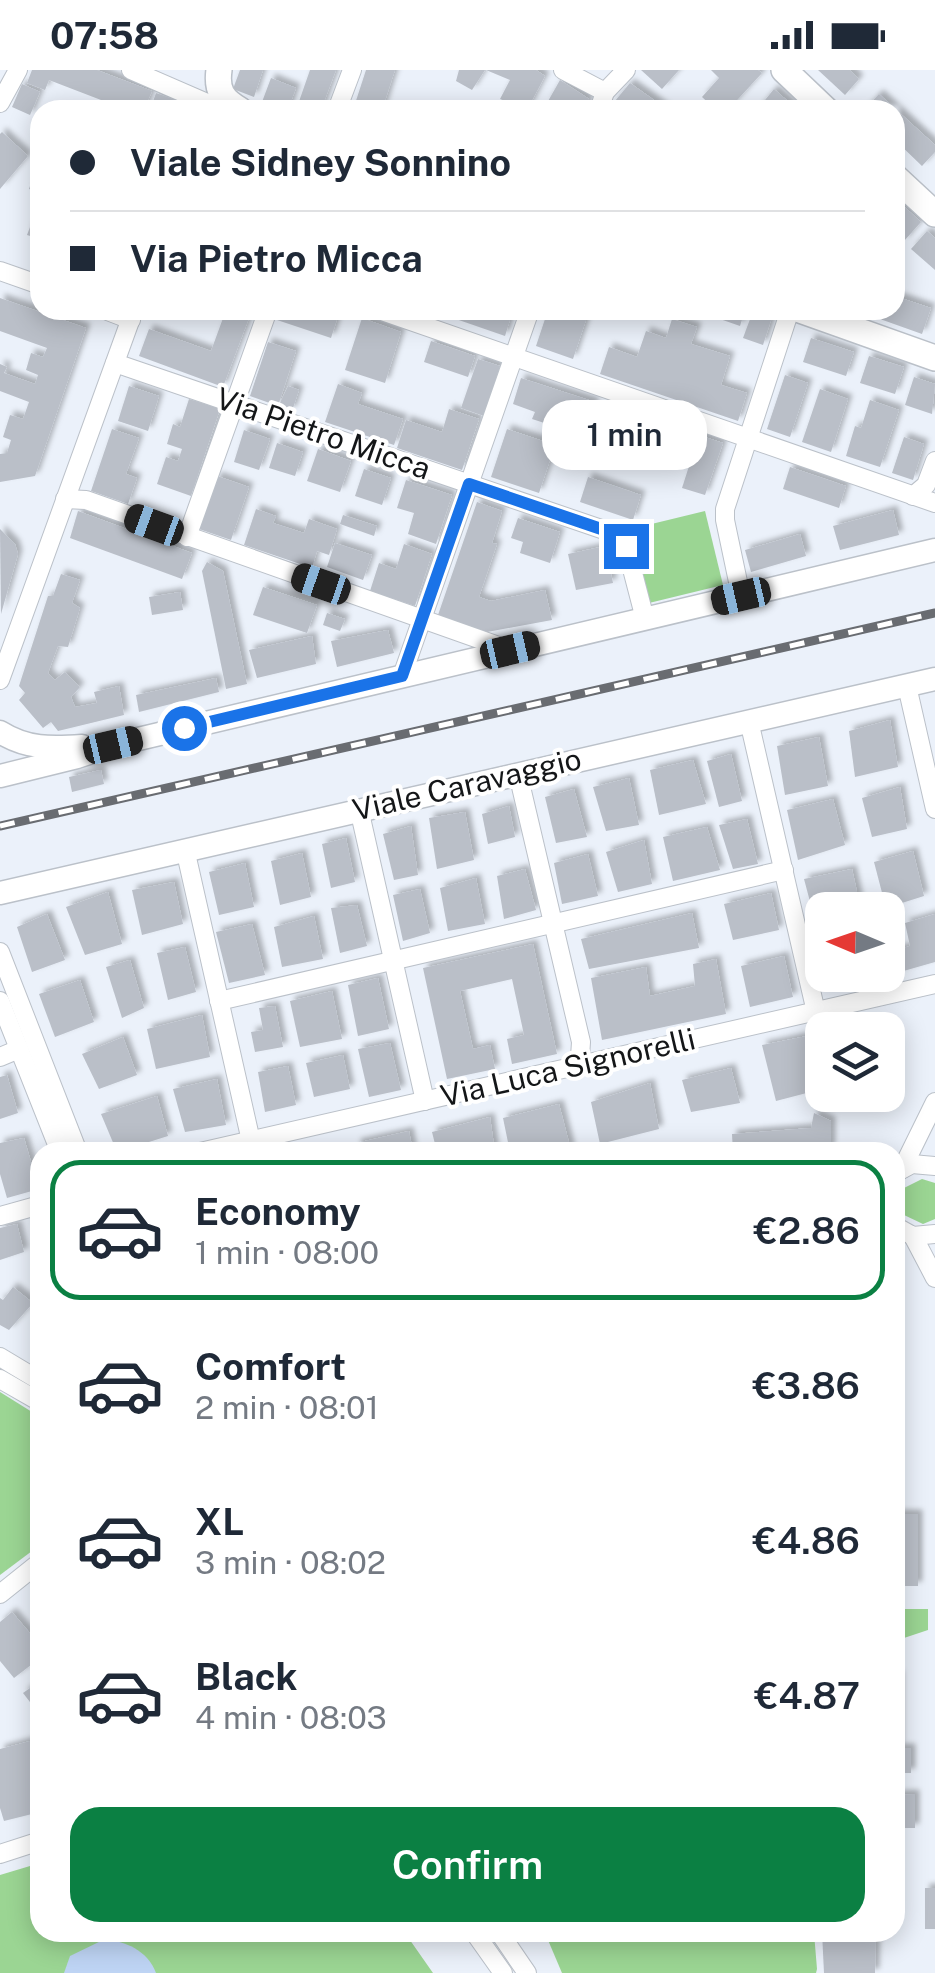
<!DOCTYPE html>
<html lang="en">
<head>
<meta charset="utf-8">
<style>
  :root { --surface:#fff; --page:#f6f6f7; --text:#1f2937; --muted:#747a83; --line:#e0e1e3; --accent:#0b8043 }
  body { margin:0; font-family:"Public Sans",sans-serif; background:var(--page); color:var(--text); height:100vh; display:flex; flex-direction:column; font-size:38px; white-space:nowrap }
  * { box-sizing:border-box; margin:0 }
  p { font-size:32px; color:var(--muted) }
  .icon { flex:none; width:55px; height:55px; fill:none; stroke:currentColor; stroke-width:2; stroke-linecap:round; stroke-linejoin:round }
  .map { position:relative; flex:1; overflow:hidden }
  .details { position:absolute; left:30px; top:1072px; width:875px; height:800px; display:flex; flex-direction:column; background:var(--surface); border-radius:30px; box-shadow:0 5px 25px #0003 }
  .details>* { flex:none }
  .guide { position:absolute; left:30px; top:30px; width:875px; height:220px; border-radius:30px; box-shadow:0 5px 25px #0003; display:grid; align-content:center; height:220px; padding:0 40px; background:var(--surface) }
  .needle { width:65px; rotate:272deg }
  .buttons { position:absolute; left:805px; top:822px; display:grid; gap:20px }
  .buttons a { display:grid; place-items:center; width:100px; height:100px; border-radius:20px; background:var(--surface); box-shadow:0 5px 25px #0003; font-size:50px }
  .end { position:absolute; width:45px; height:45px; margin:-22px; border:12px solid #1a73e8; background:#fff; box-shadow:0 0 0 5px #fff }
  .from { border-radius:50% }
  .bubble { position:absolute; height:70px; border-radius:30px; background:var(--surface); box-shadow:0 5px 25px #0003; font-size:32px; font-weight:600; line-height:70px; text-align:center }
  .car { position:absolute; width:30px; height:60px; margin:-30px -15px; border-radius:12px; box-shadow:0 0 8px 2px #0007; background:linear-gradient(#222 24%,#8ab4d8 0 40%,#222 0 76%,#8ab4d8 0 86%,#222 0) }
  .guide b { display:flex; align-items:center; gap:35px; height:95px; font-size:38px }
  .guide b+b { border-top:2px solid var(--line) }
  .guide i { width:25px; height:25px; background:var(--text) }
  ul { padding:18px 0 0; list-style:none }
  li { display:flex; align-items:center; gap:30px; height:140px; margin:0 20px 15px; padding:0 20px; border:5px solid transparent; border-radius:30px }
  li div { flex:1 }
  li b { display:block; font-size:38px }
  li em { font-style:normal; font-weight:600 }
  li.on { border-color:var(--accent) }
  li>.icon { width:90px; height:90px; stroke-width:1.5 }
  .cta { display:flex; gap:20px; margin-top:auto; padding:20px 40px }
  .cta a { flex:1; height:115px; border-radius:30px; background:var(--accent); color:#fff; font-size:40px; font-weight:600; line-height:115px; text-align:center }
  .status { display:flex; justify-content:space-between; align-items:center; height:70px; padding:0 50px; background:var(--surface); direction:ltr }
  .status svg { height:28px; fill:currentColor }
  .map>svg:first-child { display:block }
  .green { fill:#9bd593 }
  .water { fill:#bed4f4 }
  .building { fill:#babfc8; filter:url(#shadow) }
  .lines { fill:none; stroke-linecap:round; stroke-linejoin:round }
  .minor-casing { stroke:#bbc1c9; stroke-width:20 }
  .tertiary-casing { stroke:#bbc1c9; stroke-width:25 }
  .secondary-casing { stroke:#bbc1c9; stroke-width:28 }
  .minor { stroke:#fff; stroke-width:18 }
  .tertiary { stroke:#fff; stroke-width:22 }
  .secondary { stroke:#fff; stroke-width:25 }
  .rail-casing { stroke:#696c71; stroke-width:9 }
  .rail { stroke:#fff; stroke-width:5; stroke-dasharray:15; stroke-linecap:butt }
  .route { stroke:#1a73e8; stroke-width:12 }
  .labels { text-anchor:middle; stroke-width:8; stroke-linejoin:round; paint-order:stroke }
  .street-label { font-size:30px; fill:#141618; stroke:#fff }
</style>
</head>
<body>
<div class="status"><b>07:58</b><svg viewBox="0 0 49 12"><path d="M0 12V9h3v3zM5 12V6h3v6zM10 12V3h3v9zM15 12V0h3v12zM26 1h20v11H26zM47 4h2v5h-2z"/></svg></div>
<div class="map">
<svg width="935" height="1903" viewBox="0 0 935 1903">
  <defs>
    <filter id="shadow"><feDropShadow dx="4.5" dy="-4.5" stdDeviation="2.5" flood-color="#0004"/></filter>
  </defs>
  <rect width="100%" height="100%" fill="#ebf1fa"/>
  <g class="green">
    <path d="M705 441 723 515 649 533 631 459Z"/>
    <path d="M922 1109 935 1113V1149L923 1154 904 1145 900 1131 904 1118Z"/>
    <path d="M0 1322 40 1347V1475L0 1505Z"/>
    <path d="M895 1539H928V1560L895 1571Z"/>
    <path d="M40 1793V1862L405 1863 433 1903H0V1805Z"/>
    <path d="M545 1863H814L817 1899 816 1903H562Z"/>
  </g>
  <path class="water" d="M103 1870C125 1870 148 1881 156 1903H64L70 1886Z"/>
  <g class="building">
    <path d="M32 0H97L152 21 144 40H112L114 35 49 10 45 20 27 13Z"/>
    <path d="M240 0H263L254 27 233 19Z"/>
    <path d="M310 0H336L321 40H296Z"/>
    <path d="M366 0H395L382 40H353Z"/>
    <path d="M459 0H485L472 20 456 11Z"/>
    <path d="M486 0H536L545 6 527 40 500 29 510 10Z"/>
    <path d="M641 0H679L662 19Z"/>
    <path d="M711 0H758L762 3 728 40H716L702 27 719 8Z"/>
    <path d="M818 0H850L859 9 845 25Z"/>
    <path d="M271 8 296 18 288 40 262 32Z"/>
    <path d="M560 10 589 29 585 40H560L547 33Z"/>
    <path d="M630 13 668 40H612L615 31Z"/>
    <path d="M22 14 40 22 30 45 12 37Z"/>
    <path d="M774 19 798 40H757Z"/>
    <path d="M156 23 184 33 182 40H150Z"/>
    <path d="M879 24 935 75V82L922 96 895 70V40H864Z"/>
    <path d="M2 62 28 86 0 119V64Z"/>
    <path d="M35 101 40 103V123L29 119Z"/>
    <path d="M895 128 921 152 904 171 895 162Z"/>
    <path d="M40 130V169L27 165Z"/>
    <path d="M927 161 935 168V200L911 179Z"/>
    <path d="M895 226 931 238 922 264 880 249 883 240H895Z"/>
    <path d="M0 228 86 258 35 406 0 412V384L7 383 11 370 3 367 10 345 23 349 29 332 0 321V294L7 297 4 303 35 314 38 305 26 300 31 283 43 287 47 278 0 261Z"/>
    <path d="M226 240H252L223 317 139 286 149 259 211 281Z"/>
    <path d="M280 240H340L331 268 277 250Z"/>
    <path d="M455 240H513L505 266 453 248Z"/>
    <path d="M548 240H567L587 247 573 289 536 276Z"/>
    <path d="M694 240H745L740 256Z"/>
    <path d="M753 241 772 247 763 275 743 268Z"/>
    <path d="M362 248 401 262 385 313 345 300Z"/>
    <path d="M672 249 697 257 691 274 730 286 721 315 747 323 738 351 600 304 609 277 637 287 646 261 666 268Z"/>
    <path d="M811 268 854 282 846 306 803 292Z"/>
    <path d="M431 271 475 286 468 307 424 292Z"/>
    <path d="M268 272 296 281 278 336 250 326Z"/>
    <path d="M869 286 904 297 895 324 860 313Z"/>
    <path d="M478 289 500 296 484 346 461 338Z"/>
    <path d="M785 305 808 313 790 367 767 359Z"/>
    <path d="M914 307 935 314 932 344 905 335Z"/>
    <path d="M521 308 595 332 589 352 568 345 563 359 532 349 535 342 513 334Z"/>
    <path d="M338 314 362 323 358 334 403 349 394 375 325 352Z"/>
    <path d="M129 316 159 326 148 361 118 351Z"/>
    <path d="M288 316 299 320 292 341 278 337Z"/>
    <path d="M820 319 848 329 831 382 802 372Z"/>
    <path d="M189 329 220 339 191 426 157 414 166 387 178 391 182 379 167 374 173 354 180 357Z"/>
    <path d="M870 330 899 340 880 397 846 386 855 356 861 358Z"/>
    <path d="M605 337 660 356 648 393 623 385 628 369 598 359Z"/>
    <path d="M449 339 479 349 462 400 397 378 406 350 442 362Z"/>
    <path d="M112 359 139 368 126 404 137 408 128 434 91 421Z"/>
    <path d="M507 359 555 375 539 423 491 407Z"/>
    <path d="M244 360 270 369 259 400 234 392Z"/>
    <path d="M699 365 723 373 705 425 682 418Z"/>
    <path d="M904 367 924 374 913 410 892 403Z"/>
    <path d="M277 373 303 382 295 406 269 398Z"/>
    <path d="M318 379 351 391 340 422 307 411Z"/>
    <path d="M790 397 846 416 839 438 783 419Z"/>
    <path d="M364 399 391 408 382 435 355 426Z"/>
    <path d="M217 406 249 417 231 470 199 459Z"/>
    <path d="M588 407 641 425 633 450 580 432Z"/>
    <path d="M406 410 452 425 436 474 408 464 414 443 397 438Z"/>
    <path d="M477 432 502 441 492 473 497 474 479 527 491 531 545 520 552 550 487 562 438 545Z"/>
    <path d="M256 439 276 446 273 453 304 463 309 449 337 459 329 485 317 481 312 498 244 475Z"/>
    <path d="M893 440 899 465 840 480 833 456Z"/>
    <path d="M78 441 192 483 182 509 70 468Z"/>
    <path d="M343 445 377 456 374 466 340 454Z"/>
    <path d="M518 448 560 462 550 493 520 483 523 472 511 468Z"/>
    <path d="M0 459 15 474 18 484 1 544Z"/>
    <path d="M800 464 806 486 751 502 745 480Z"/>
    <path d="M335 473 372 485 363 510 327 497Z"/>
    <path d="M404 474 432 484 415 536 370 521 379 493 396 499Z"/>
    <path d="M605 476 613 513 576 520 568 484Z"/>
    <path d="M207 492 223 501 247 614 226 619 202 501Z"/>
    <path d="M61 504 80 510 72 533 80 538 68 577 58 576 48 603 55 610 65 602 80 617 71 627 75 637 97 633 94 622 119 616 124 645 58 661 51 652 43 658 19 630 25 623 19 616 48 526H53Z"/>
    <path d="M263 517 317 535 307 563 253 545Z"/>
    <path d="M180 522 183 540 152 545 149 527Z"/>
    <path d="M327 543 345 549 340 561 323 555Z"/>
    <path d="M388 560 394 583 337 597 331 571Z"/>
    <path d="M312 566 316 594 257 608 249 580Z"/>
    <path d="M216 608 219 622 139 642 136 625Z"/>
    <path d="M890 650 898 697 855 707 849 661Z"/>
    <path d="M819 667 828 716 785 725 777 676Z"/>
    <path d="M731 684 742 731 719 737 707 691Z"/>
    <path d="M693 690 706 734 659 745 650 700Z"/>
    <path d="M101 700 104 714 72 722 69 707Z"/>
    <path d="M629 708 639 755 606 761 593 717Z"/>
    <path d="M900 717 907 759 872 767 862 728Z"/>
    <path d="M574 719 587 767 556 773 545 727Z"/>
    <path d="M833 729 845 775 798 790 787 740Z"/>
    <path d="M509 736 515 767 488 774 482 744Z"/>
    <path d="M465 742 474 790 437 799 429 748Z"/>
    <path d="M747 749 758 794 733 799 719 755Z"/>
    <path d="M411 756 418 805 394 810 383 764Z"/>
    <path d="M707 757 720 800 673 811 663 767Z"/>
    <path d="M346 768 355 812 331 818 322 774Z"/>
    <path d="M644 770 652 814 618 822 606 782Z"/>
    <path d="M913 781 924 826 886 838 874 792Z"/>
    <path d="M302 783 311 827 280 835 271 791Z"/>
    <path d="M588 784 598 826 562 834 554 793Z"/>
    <path d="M245 793 254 837 219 845 209 802Z"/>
    <path d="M525 799 536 840 504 849 497 806Z"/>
    <path d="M852 799 861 840H822V853L816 854 804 809Z"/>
    <path d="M476 808 485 854 448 861 440 818Z"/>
    <path d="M174 812 183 854 142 865 132 820Z"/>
    <path d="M420 819 430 863 403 871 393 825Z"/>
    <path d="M108 822 122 874 85 885 66 837Z"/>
    <path d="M771 823 779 860 733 870 724 834Z"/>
    <path d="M357 835 367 876 340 883 331 838Z"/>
    <path d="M692 843 699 878 589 899 581 869Z"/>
    <path d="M47 844 65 890 32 902 17 857Z"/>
    <path d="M935 844V892L893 904 890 882 910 876 905 853Z"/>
    <path d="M314 846 323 889 282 897 274 857Z"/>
    <path d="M252 854 265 905 229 913 216 862Z"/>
    <path d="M533 874 557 984 512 994 507 969 524 965 512 909 460 921 473 979 490 975 495 999 447 1009 423 898Z"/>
    <path d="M185 877 196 922 168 930 157 883Z"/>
    <path d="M784 886 793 927 750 937 741 896Z"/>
    <path d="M716 889 726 944 602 970 591 908 646 897 650 926 695 916 693 894Z"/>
    <path d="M130 890 144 938 122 948 106 897Z"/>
    <path d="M378 908 389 959 358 966 348 915Z"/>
    <path d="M80 910 94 952 55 967 39 924Z"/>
    <path d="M332 921 342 969 300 977 290 931Z"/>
    <path d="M275 936 283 977 255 982 251 962 263 960 259 938Z"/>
    <path d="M202 945 210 987 156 999 147 959Z"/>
    <path d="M817 964 822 992V1019L776 1031 762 975Z"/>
    <path d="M123 967 137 1005 99 1019 82 984Z"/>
    <path d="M390 973 401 1020 369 1027 358 979Z"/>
    <path d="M343 985 350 1019 314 1027 306 993Z"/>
    <path d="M288 996 296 1035 265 1042 258 1002Z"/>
    <path d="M731 998 740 1033 691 1042 682 1010Z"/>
    <path d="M7 1005 18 1043 0 1049V1007Z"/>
    <path d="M217 1009 226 1055 185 1062 173 1019Z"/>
    <path d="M650 1013 659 1059 600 1074 591 1032Z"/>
    <path d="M157 1026 168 1066 117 1082 101 1044Z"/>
    <path d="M559 1034 571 1080 510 1082 503 1048Z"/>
    <path d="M814 1043 831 1051V1077L827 1082H733L732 1064 811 1058Z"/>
    <path d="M490 1047 495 1082H437L432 1062Z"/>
    <path d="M409 1061 413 1082H358L356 1073Z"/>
    <path d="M24 1068 39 1119 7 1128 0 1104V1073Z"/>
    <path d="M17 1154 24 1182 0 1190V1158Z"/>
    <path d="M13 1217 33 1233 9 1260 0 1255V1228L3 1230Z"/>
    <rect x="895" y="1444" width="23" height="72"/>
    <path d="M12 1542 40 1575V1588L14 1608 0 1591V1552Z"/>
    <path d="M899 1605V1678H911V1703H895V1606Z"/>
    <path d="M40 1611V1645L23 1623Z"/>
    <path d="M34 1670 40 1686V1742L4 1751 0 1738V1679Z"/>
    <path d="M915 1724V1758H895V1725Z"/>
    <rect x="925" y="1818" width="10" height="41"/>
    <path d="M822 1862H876L875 1903H824Z"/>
  </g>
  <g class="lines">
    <defs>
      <g id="minor">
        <path d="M131 0 223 40"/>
        <path d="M563 0 605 22"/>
        <path d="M0 33 18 0"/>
        <path d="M337 40 352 0"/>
        <path d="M599 40 605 22 626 0"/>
        <path d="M0 201 40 215"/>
        <path d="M105 240 131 250"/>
        <path d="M379 240 935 433"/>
        <path d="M115 293 610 462 626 476 645 549"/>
        <path d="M913 426 926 415 935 391"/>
        <path d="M65 429 86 430 510 580"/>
        <path d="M187 467 268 240"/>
        <path d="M741 526 725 450V439L790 240"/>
        <path d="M402 606 530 240"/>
        <path d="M0 610 134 240"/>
        <path d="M907 616 935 739"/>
        <path d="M749 651 816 942"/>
        <path d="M518 704 581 972 580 987 574 997"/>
        <path d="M359 739 425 1031"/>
        <path d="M185 779 251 1071"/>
        <path d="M0 882 78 1082"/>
        <path d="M0 931 60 1082"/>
        <path d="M219 931 784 800"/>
        <path d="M0 987 19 979"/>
        <path d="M200 1082 935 914"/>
        <path d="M902 1099 935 1032"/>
        <path d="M899 1101 912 1094 935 1096"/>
        <path d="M0 1146 40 1135"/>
        <path d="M895 1156 913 1166 935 1164"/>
        <path d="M913 1166 935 1208"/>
        <path d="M0 1287 40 1311"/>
        <path d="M0 1309 40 1332"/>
        <path d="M0 1524 40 1492"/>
        <path d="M0 1784 40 1771"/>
        <path d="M474 1862 503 1903"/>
        <path d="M499 1862 527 1903"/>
      </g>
      <g id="tertiary">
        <path d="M0 662C27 679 51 678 82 676"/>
        <path d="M0 706 77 687 113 675 935 480"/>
        <path d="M0 823 935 609"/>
      </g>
      <g id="secondary">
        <path d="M219 0C216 21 223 30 240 40"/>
        <path d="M784 0 826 40"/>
        <path d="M895 107 935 144"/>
        <path d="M800 240 935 288"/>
      </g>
    </defs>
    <use href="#minor" class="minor-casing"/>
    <use href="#tertiary" class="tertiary-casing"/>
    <use href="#secondary" class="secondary-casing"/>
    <use href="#minor" class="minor"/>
    <use href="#tertiary" class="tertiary"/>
    <use href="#secondary" class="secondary"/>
    <defs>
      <path id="rail" d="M0 756 935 543"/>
    </defs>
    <use href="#rail" class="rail-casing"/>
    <use href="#rail" class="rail"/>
  </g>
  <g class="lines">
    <path class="route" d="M184 658 402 606 469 414 610 462 626 476"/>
  </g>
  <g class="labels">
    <g class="street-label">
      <text transform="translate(323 364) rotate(19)" y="10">Via Pietro Micca</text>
      <text transform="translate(467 715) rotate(-13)" y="10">Viale Caravaggio</text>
      <text transform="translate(568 998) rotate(-13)" y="10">Via Luca Signorelli</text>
    </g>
  </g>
</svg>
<div class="buttons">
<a><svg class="needle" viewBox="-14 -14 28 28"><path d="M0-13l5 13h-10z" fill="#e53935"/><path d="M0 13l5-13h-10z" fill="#747a83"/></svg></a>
<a><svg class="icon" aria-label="layers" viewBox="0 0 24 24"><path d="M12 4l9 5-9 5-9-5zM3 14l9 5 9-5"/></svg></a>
</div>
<i class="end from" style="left:184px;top:658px"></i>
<i class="end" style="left:626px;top:476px"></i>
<div class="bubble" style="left:542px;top:330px;width:165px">1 min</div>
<i class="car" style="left:154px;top:455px;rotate:290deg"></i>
<i class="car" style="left:321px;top:514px;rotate:289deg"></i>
<i class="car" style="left:741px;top:526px;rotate:257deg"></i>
<i class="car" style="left:510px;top:580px;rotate:77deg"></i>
<i class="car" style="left:113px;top:675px;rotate:77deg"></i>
<div class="guide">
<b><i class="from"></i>Viale Sidney Sonnino</b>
<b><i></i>Via Pietro Micca</b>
</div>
<section class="details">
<ul>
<li class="on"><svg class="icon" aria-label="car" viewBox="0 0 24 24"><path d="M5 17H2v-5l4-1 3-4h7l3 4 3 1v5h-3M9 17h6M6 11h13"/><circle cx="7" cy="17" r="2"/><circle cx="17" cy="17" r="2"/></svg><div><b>Economy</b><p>1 min · 08:00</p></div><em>€2.86</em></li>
<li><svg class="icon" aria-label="car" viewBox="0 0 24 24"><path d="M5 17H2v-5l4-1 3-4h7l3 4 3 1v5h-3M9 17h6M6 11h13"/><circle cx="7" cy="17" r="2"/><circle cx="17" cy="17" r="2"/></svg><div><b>Comfort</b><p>2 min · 08:01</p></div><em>€3.86</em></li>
<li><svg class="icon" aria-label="car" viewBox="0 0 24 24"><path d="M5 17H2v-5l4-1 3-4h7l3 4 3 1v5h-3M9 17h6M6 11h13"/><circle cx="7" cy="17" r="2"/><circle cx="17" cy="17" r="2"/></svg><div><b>XL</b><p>3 min · 08:02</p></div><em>€4.86</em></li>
<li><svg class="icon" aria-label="car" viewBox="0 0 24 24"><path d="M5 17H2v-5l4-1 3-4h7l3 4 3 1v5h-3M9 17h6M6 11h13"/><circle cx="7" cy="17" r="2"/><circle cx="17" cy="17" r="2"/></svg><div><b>Black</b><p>4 min · 08:03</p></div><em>€4.87</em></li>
</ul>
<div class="cta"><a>Confirm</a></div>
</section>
</div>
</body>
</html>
